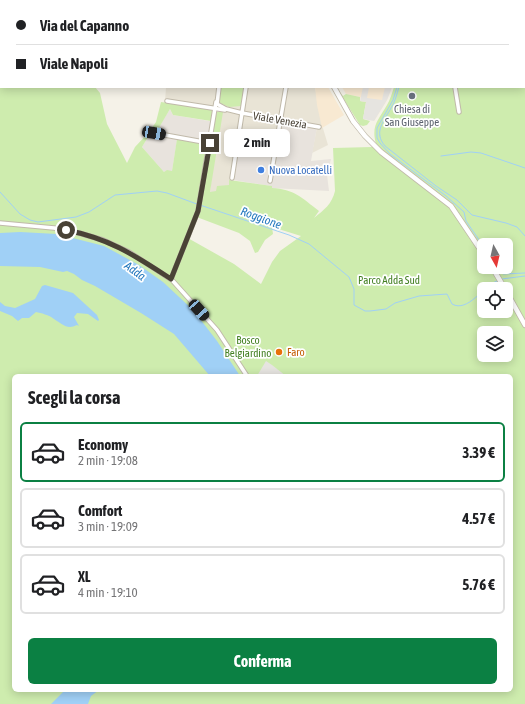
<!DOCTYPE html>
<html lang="it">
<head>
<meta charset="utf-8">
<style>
  :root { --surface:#fff; --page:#f6f6f6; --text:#202124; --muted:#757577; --line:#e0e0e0; --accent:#0b8043 }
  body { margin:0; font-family:"Asap Condensed",sans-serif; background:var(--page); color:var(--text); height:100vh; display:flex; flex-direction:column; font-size:15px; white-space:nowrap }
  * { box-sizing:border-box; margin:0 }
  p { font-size:13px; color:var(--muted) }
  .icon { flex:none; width:22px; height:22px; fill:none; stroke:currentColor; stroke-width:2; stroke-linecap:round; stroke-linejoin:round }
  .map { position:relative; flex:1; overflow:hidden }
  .side { position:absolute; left:12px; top:374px; width:501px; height:318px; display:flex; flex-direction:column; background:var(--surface); border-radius:6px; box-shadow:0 2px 10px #0003 }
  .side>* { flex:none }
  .hud { position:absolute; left:0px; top:0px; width:525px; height:88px; box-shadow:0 2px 10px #0003; display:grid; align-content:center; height:88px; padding:0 16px; background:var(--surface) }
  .needle { width:26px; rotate:172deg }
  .tools { position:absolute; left:477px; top:238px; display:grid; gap:8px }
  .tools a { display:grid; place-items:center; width:36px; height:36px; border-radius:6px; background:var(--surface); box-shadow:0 2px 10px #0003; font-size:20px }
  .end { position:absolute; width:18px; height:18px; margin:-9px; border:5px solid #494236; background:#fff; box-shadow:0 0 0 2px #fff }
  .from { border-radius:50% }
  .bubble { position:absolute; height:28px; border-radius:6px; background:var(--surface); box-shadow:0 2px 10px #0003; font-size:13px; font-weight:700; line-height:28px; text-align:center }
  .car { position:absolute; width:12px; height:24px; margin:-12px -6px; border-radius:5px; box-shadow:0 0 3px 1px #0007; background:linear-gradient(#222 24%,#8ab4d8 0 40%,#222 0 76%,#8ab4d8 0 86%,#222 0) }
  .hud b { display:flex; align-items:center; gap:14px; height:38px; font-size:15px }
  .hud b+b { border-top:1px solid var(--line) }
  .hud i { width:10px; height:10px; background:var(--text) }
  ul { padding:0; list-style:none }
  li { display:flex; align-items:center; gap:12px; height:60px; margin:0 8px 6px; padding:0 8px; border:2px solid var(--line); border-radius:6px }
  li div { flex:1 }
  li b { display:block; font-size:15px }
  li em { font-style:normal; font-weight:700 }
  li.current { border-color:var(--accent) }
  li>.icon { width:36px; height:36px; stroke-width:1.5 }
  h2 { padding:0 16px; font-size:18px; line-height:48px }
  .cta { display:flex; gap:8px; margin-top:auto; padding:8px 16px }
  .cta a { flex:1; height:46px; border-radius:6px; background:var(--accent); color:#fff; font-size:16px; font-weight:700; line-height:46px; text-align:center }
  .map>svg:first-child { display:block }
  .residential { fill:#e9e4d6 }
  .commercial { fill:#f8e9d2 }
  .industrial { fill:#e8e3dd }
  .green { fill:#ceecae; fill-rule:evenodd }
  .parking { fill:#e6e4e0 }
  .water { fill:#a0d0f6 }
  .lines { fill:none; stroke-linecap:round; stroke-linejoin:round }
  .stream { stroke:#a0d0f6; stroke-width:1 }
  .minor-casing { stroke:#c1baaa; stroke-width:5.5 }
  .tertiary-casing { stroke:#c1baaa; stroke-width:6 }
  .minor { stroke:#fff; stroke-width:3.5 }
  .tertiary { stroke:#fff; stroke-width:4.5 }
  .route { stroke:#494236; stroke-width:5 }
  .worship-dot { fill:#6b7280; stroke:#fff; stroke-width:1.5 }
  .shop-dot { fill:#3f7fe0; stroke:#fff; stroke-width:1.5 }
  .food-dot { fill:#e8710a; stroke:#fff; stroke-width:1.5 }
  .labels { text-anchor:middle; stroke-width:3.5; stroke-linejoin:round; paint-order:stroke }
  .worship-label { font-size:11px; fill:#5b616d; stroke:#fff }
  .street-label { font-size:11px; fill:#494236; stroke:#fff }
  .shop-label { font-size:11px; fill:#366cbe; stroke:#fff; text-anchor:start }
  .park-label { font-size:11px; fill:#448024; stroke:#fff }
  .food-label { font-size:11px; fill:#c56008; stroke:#fff; text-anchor:start }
  .water-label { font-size:12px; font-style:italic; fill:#2679be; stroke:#fff }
</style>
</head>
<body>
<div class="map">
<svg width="525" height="704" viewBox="0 0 525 704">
  <rect width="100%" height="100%" fill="#f5f2e8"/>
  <path class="residential" d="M166 87H315L322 125 328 145 312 153 317 127 275 155 238 149 233 180H230L229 185 216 192H210L220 111 165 102Z"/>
  <g class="commercial">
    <path d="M315 87H328L344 115 322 128 317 105Z"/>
    <path d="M342 87H392L387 100 374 121 360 97 346 94Z"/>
  </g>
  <g class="industrial">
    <path d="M170 109 173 115 215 122 211 145 177 140 172 171 164 172 142 147 151 132 157 130Z"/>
    <path d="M280 120 317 127 311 161 331 159 327 175 329 191 271 188V186L233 180 238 149 275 155Z"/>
  </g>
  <g class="green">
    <path d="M0 0 12 1H1V87H95L100 93 107 124 127 163 135 147 149 132 156 122 161 102 213 110 211 121 173 115 170 109 157 131 151 132 142 147 164 172 167 170 172 171 177 139 208 145 201 203 216 115 217 112H223L210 192 216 191 217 186 229 185V180L272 186V188C294 189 302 198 319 211L314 218C324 210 332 204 335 191L333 148 372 147 376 144C371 125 378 121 387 105 390 100 392 93 394 87H524L525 40V704H0ZM194 216 239 233 250 241 255 253 258 252 265 240 273 234 272 227 301 236 280 251 272 262 261 284 234 264 186 237ZM484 245H506V267H484ZM484 289H506V311H484ZM484 333H506V355H484ZM14 376H511V690H14Z"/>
    <path d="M221 87H244L241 106 229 107 218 102Z"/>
    <path d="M336 87 343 96 346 94 360 97V101L366 102 363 119 370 121 367 125 363 126 360 125Z"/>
  </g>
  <g class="parking">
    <path d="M363 87H369L367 98 382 100 385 87H392L387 100 374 121 363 119 366 102 360 101Z"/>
    <path d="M266 361 272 365 286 376H257Z"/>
  </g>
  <g class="water">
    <path d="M20 232 57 234 104 246 139 265 163 282 193 310 217 341 240 376H210L174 334 141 313 95 286 82 280 74 274 67 271 63 272 40 267 0 266V233Z"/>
    <path d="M45 285 73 293 97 315 99 320 98 321 88 314 77 313 74 317 79 326 77 325C67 330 62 324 54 319 49 315 41 313 36 312L29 318H22L18 321 12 316 0 311V302L5 306 15 308 35 299 42 286Z"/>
    <path d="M65 690H99L91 696 88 704H51Z"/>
  </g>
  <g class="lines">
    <g class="stream">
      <path d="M36 0 38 1"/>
      <path d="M381 0 382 1"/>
      <path d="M397 87 393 100 377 128V138L380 143 390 154 446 196 464 212 466 221 484 247"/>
      <path d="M399 87C397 94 395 102 391 108 384 121 373 132 385 146L436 186 457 200 472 215 506 223 517 227 525 236"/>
      <path d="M441 156 471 152 481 153 525 168"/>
      <path d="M0 192 20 214 30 220 38 222 76 217 89 212 115 195 157 191 167 193 194 203 289 235 309 244 349 277 354 289V305L365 311H370L386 309 395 303 419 296 447 294 452 304C468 313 483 286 497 281"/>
      <path d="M496 267 503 274 525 273"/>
      <path d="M502 279 525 276"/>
    </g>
    <defs>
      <g id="minor">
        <path d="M417 0H426"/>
        <path d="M251 1V0"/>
        <path d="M408 1V0"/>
        <path d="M219 87 217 104 226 109 242 113 246 87"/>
        <path d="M455 87 459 112"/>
        <path d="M167 101 225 110"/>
        <path d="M154 133 209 143"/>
        <path d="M232 178 242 113 319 127"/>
        <path d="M270 181 286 87"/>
        <path d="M0 223 54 228 79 233 103 240 129 252 172 280 217 330 247 376"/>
        <path d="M171 279 198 211 216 102"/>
      </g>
      <g id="tertiary">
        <path d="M177 0 183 1"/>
        <path d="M524 39H525"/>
        <path d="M334 87 353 121 365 136 381 152 451 206 484 255"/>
        <path d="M492 267 505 289"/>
        <path d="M506 291 525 325"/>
      </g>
    </defs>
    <use href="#minor" class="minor-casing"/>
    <use href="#tertiary" class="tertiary-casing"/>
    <use href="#minor" class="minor"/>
    <use href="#tertiary" class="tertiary"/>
  </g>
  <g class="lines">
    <path class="route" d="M66 230C111 239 134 255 171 279L198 211 210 143"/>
  </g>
  <circle class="worship-dot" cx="412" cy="96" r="4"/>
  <circle class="shop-dot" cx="261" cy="170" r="4"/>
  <circle class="food-dot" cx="279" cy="352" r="4"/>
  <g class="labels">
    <g class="worship-label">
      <text x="412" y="113">Chiesa di<tspan x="412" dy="13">San Giuseppe</tspan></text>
    </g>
    <g class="street-label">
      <text transform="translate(280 120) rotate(10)" y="4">Viale Venezia</text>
    </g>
    <g class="shop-label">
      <text x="269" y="174">Nuova Locatelli</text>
    </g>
    <g class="park-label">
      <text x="389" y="284">Parco Adda Sud</text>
      <text x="248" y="344">Bosco<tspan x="248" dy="13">Belgiardino</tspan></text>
    </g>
    <g class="food-label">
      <text x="287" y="356">Faro</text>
    </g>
    <g class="water-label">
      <text transform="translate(261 218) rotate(20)" y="4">Roggione</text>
      <text transform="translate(135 271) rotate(36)" y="4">Adda</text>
    </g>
  </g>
</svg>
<div class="tools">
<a><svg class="needle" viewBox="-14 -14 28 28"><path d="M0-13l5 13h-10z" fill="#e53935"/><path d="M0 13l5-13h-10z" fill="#757577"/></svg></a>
<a><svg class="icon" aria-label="locate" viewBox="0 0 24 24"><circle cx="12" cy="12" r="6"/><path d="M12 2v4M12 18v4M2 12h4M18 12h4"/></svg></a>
<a><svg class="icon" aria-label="layers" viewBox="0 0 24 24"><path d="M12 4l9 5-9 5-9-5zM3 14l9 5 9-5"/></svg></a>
</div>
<i class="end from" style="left:66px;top:230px"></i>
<i class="end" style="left:210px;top:143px"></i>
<div class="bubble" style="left:224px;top:129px;width:66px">2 min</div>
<i class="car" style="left:154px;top:133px;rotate:100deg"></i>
<i class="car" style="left:199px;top:310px;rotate:138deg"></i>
<div class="hud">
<b><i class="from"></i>Via del Capanno</b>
<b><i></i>Viale Napoli</b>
</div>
<section class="side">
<h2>Scegli la corsa</h2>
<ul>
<li class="current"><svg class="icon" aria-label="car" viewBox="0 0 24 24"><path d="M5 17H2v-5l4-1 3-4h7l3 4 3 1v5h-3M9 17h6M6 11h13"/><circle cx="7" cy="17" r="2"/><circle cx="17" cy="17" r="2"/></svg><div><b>Economy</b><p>2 min · 19:08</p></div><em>3.39 €</em></li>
<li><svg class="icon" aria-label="car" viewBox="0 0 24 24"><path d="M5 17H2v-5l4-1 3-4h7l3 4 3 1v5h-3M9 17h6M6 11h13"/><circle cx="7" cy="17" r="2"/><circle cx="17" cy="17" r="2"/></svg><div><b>Comfort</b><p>3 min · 19:09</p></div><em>4.57 €</em></li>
<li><svg class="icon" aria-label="car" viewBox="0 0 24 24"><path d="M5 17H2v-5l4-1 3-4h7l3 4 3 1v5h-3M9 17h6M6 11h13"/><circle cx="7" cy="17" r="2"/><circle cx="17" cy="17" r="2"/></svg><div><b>XL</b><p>4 min · 19:10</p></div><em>5.76 €</em></li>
</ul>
<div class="cta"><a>Conferma</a></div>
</section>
</div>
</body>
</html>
